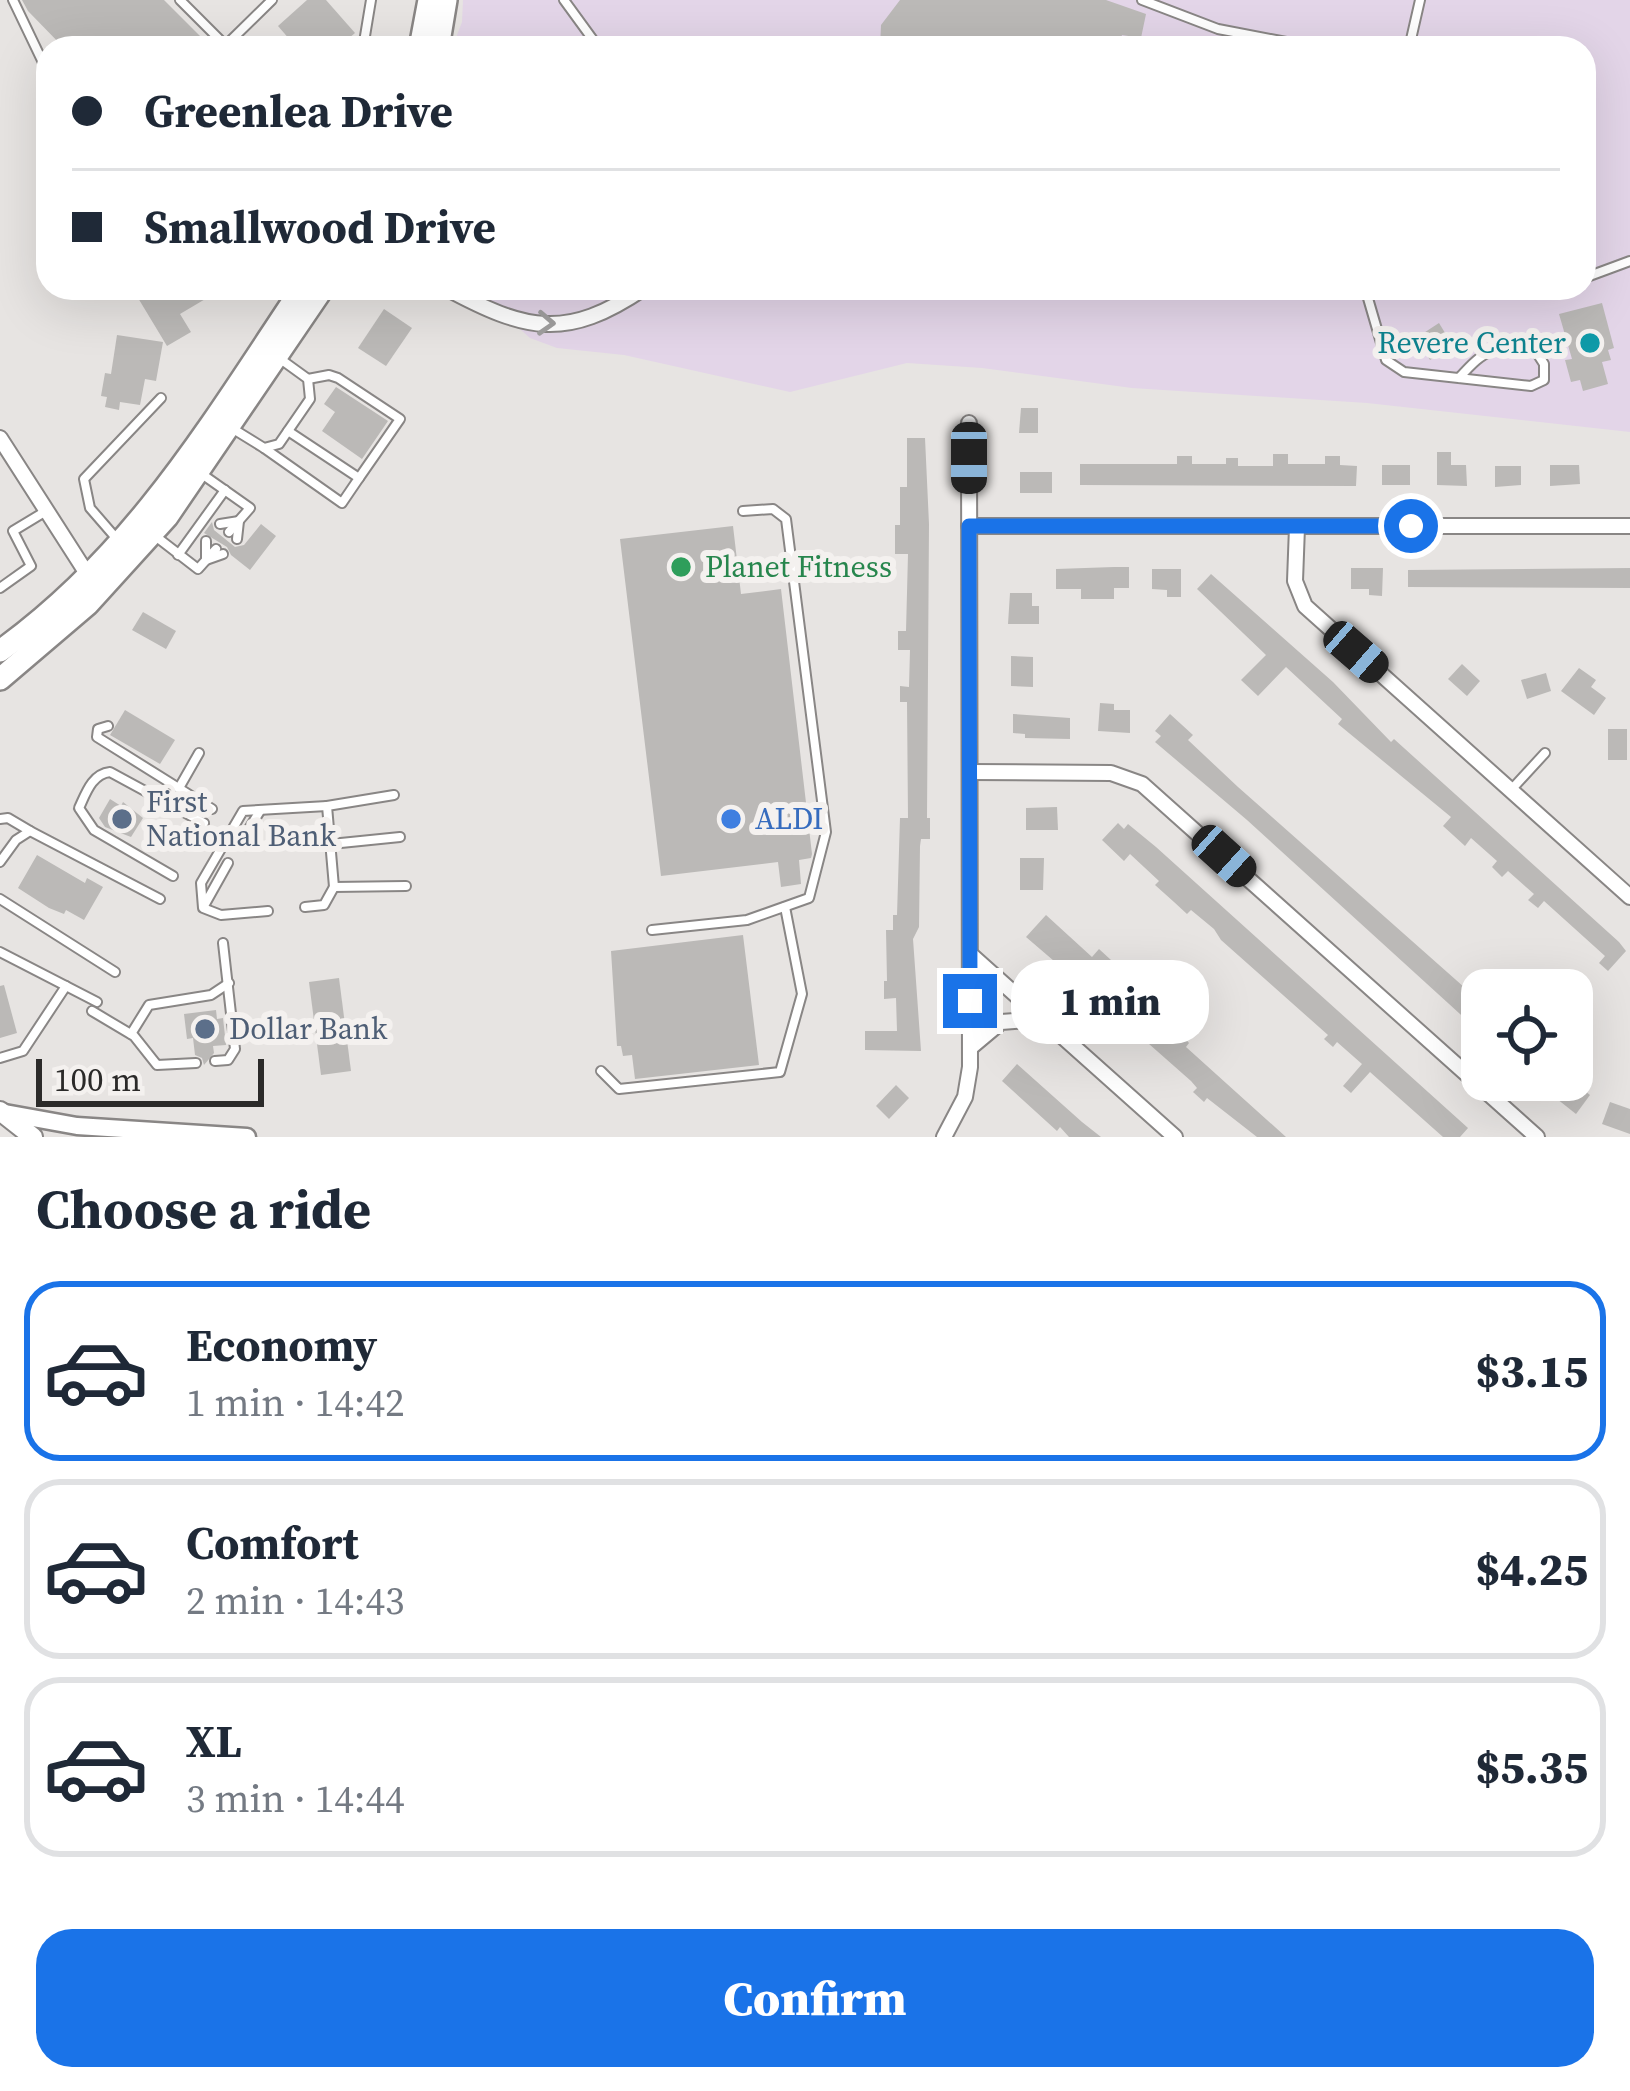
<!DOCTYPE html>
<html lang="en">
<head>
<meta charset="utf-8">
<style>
  :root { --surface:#fff; --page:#f6f6f7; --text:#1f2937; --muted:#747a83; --line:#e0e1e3; --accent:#1a73e8 }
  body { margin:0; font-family:"Source Serif 4",serif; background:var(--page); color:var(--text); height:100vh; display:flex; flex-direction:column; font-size:45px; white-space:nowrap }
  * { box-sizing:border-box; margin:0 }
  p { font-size:39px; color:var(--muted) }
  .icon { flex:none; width:66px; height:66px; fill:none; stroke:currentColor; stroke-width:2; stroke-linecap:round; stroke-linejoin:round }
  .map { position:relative; height:1137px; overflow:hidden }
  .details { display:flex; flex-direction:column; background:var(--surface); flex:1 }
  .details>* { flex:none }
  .hud { position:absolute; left:36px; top:36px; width:1560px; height:264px; border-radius:36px; box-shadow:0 12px 48px #0002; display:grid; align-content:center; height:264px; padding:0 36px; background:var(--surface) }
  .fabs { position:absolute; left:1461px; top:969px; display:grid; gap:24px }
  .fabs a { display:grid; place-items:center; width:132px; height:132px; border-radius:24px; background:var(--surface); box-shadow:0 12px 48px #0002; font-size:60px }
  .scale { position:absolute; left:36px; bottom:30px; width:228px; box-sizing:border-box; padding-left:12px; border:6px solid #2b2a29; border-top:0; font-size:33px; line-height:42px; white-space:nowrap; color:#2b2a29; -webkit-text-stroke:9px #f4f1ef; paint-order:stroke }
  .end { position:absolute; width:54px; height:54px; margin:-27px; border:15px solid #1a73e8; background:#fff; box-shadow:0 0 0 6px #fff }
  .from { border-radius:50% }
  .bubble { position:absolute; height:84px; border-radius:36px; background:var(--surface); box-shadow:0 12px 48px #0002; font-size:39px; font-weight:800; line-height:84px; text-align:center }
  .car { position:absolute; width:36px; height:72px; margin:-36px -18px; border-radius:15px; box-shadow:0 0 9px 3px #0007; background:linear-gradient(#222 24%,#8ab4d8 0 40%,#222 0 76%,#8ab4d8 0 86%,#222 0) }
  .hud b { display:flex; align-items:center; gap:42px; height:114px; font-size:45px }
  .hud b+b { border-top:3px solid var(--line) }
  .hud i { width:30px; height:30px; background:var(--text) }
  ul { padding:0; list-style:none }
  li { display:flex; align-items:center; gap:36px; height:180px; margin:0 24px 18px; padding:0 12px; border:6px solid var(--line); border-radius:36px }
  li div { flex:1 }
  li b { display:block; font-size:45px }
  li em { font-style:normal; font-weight:800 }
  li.current { border-color:var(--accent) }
  li>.icon { width:108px; height:108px; stroke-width:1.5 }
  h2 { padding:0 36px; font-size:54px; line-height:144px }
  .cta { display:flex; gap:24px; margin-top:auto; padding:24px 36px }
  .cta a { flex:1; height:138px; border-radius:36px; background:var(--accent); color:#fff; font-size:48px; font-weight:800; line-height:138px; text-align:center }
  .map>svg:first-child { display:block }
  .education { fill:#e3d5e8 }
  .building { fill:#bbb9b7 }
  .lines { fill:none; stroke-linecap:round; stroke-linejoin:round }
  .service-casing { stroke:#898685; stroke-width:12 }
  .minor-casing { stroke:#898685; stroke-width:18 }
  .tertiary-casing { stroke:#898685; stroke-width:21 }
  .secondary-casing { stroke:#898685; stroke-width:22 }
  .primary-casing { stroke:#898685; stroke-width:26 }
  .service { stroke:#fff; stroke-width:8 }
  .minor { stroke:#fff; stroke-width:14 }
  .tertiary { stroke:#fff; stroke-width:16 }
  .secondary { stroke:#fff; stroke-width:18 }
  .primary { stroke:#fff; stroke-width:21 }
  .oneway { stroke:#a09f9f }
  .route { stroke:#1a73e8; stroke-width:15 }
  .culture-dot { fill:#0f9aa8; stroke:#f4f1ef; stroke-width:4.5 }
  .leisure-dot { fill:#2e9e5b; stroke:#f4f1ef; stroke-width:4.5 }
  .service-dot { fill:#5c6f8a; stroke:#f4f1ef; stroke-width:4.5 }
  .shop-dot { fill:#3f7fe0; stroke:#f4f1ef; stroke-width:4.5 }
  .labels { text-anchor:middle; stroke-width:12; stroke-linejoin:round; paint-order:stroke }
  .culture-label { font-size:30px; fill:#0d838f; stroke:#f4f1ef; text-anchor:end }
  .leisure-label { font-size:30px; fill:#27864d; stroke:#f4f1ef; text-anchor:start }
  .service-label { font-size:30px; fill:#4e5e75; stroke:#f4f1ef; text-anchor:start }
  .shop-label { font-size:30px; fill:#366cbe; stroke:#f4f1ef; text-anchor:start }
</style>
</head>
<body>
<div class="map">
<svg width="1630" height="1137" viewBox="0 0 1630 1137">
  <rect width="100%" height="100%" fill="#e7e4e2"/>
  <path class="education" d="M463 0H1630V432L1367 403 1132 388 982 368 907 363 790 392 624 355 557 348 530 338 495 307 461 288H1584V48H452L462 22Z"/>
  <g class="building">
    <path d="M22 0H164L200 36 193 42 199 48H64L28 11Z"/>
    <path d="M307 0H326L355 33 337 48H297L278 26Z"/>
    <path d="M900 0H1106L1146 14 1141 38 1122 35 1119 48H880L881 25Z"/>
    <path d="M132 288H201L207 298 180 314 191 332 167 346Z"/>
    <path d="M1602 303 1614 348 1608 350 1611 360 1602 362 1608 384 1583 391 1580 380 1571 382 1565 360 1572 359 1559 314Z"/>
    <path d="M384 309 412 328 386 366 358 348Z"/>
    <path d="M1439 323 1453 346 1430 360 1416 338Z"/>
    <path d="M117 335 163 342 156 381 145 379 140 405 120 402 119 410 105 407 107 397 101 396 105 373 111 374Z"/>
    <path d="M336 387 388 421 362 459 322 431 335 412 324 404Z"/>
    <path d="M1021 408H1038V433H1019Z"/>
    <path d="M907 438H925L929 524 927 818H930V839H921L920 846 919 927 913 939 921 1051 865 1050V1031H897L896 998 884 999V981H887L886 930H893V915H897L900 818H908L907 702H900V686L909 687 910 650H898V631H906L908 554H895V525H900V487H907Z"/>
    <path d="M1437 452H1451V465H1466L1467 486 1437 485Z"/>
    <path d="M1273 454H1288V464H1325V456H1340V465L1357 466 1356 486 1080 485V464H1177V456H1192V464H1226V458H1238V466H1273Z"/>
    <rect x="1382" y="465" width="28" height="20"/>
    <path d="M1550 465H1579L1580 484 1550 486Z"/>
    <path d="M1495 466H1521V485L1495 487Z"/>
    <rect x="1020" y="472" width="32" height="21"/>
    <path d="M212 522 214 530 235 547 244 545 261 524 276 536 250 570 231 555 227 547 204 533Z"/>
    <path d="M733 526 741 594 781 589 812 854 811 858 799 860 801 884 781 887 778 862 661 876 620 539Z"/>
    <path d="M1114 567H1129V588H1114V599H1081V589H1056V569Z"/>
    <path d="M1351 568H1383L1382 596 1369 595V589H1351Z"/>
    <path d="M1630 568V588L1408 587V570Z"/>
    <path d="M1152 569H1181V597H1167V590L1152 589Z"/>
    <path d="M1211 574 1333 682 1391 742 1394 739 1619 942 1626 951 1608 971 1599 963 1605 956 1544 901 1538 908 1528 900 1534 894 1508 871 1502 877 1492 867 1497 861 1471 838 1465 846 1453 835 1443 826 1451 817 1338 724 1342 719 1286 667 1258 696 1241 680 1266 655 1197 589Z"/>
    <path d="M1010 593H1032V606H1039V624H1008Z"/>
    <path d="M143 612 176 631 166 649 132 630Z"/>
    <path d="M1011 656 1033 657V687L1011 686Z"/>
    <path d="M1462 664 1480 681 1467 696 1448 679Z"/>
    <path d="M1579 668 1596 680 1591 687 1606 698 1594 715 1561 691Z"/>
    <path d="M1546 673 1551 691 1527 699 1521 680Z"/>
    <path d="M1100 703 1114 704V710H1130V733L1098 731Z"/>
    <path d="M125 710 175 740 160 764 110 735Z"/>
    <path d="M1013 714 1070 718V739L1025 738V734L1013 733Z"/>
    <path d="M1170 714 1193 735 1188 740 1238 787 1482 1003V1034L1247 820 1155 742 1161 736 1155 731Z"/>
    <rect x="1608" y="729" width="19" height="31"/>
    <path d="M110 799 121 806 123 802 143 818 131 837 105 827 99 818Z"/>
    <path d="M1057 807 1058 830H1026V808Z"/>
    <path d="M1118 823 1124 829 1128 824 1156 847 1468 1128 1460 1137H1443L1370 1072 1351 1093 1343 1086 1362 1064 1337 1042 1333 1047 1324 1039 1328 1035 1221 940 1214 929 1191 910 1187 914 1174 902 1155 885 1159 881 1130 854 1124 861 1102 840Z"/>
    <path d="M37 855 85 883 87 878 103 887 84 920 66 910 64 914 49 908 18 888Z"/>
    <path d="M1020 858H1044L1043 890H1020Z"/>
    <path d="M1046 915 1092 957 1099 949 1111 960 1105 967 1118 978 1104 994 1094 985 1089 991 1026 937Z"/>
    <path d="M743 935 759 1065 635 1079 632 1055 623 1056 621 1046H617L611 951Z"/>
    <path d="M339 978 351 1071 321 1075 309 982Z"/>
    <path d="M4 985 17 1033 0 1038V986Z"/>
    <path d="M1130 998 1167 1032 1173 1025 1189 1043 1186 1047 1286 1137H1257L1207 1098 1204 1102 1193 1092 1197 1088 1191 1081 1115 1014Z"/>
    <path d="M216 1010 217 1019 223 1018 226 1045 213 1046 214 1053 204 1065 202 1058 195 1055 193 1038 187 1039 184 1014Z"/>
    <path d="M1017 1064 1082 1122 1101 1137H1069L1060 1127 1057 1131 1002 1081Z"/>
    <path d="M1564 1080H1571L1590 1095 1576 1114 1552 1095Z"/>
    <path d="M896 1085 909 1098 889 1119 876 1106Z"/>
    <path d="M1610 1102 1630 1109V1134L1602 1124Z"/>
  </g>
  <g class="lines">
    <defs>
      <g id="service">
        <path d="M13 0 48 73"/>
        <path d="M180 0 228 48"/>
        <path d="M564 0 599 48"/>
        <path d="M1142 0 1218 29 1318 48"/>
        <path d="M225 46 272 0"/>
        <path d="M363 48 371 0"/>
        <path d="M1409 48 1420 0"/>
        <path d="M1584 278 1630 261"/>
        <path d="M1365 288 1386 360 1404 372 1531 386 1544 380V364L1535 350C1494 345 1486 348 1459 378"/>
        <path d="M308 379 329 375 338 378 400 419 359 478"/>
        <path d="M230 427 264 448 279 444 310 399 308 379 279 358"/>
        <path d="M264 448 342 503 359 478 288 431"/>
        <path d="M199 472 250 508 229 532"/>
        <path d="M220 524 239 521 237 539"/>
        <path d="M154 535 198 569 216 549"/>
        <path d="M116 538 90 508 84 479 161 398"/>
        <path d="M206 541V560L223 554"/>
        <path d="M178 555 225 490"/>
        <path d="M0 588 31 566 13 531 46 511"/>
        <path d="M108 726 98 729 97 737 212 809"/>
        <path d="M179 788 199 753"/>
        <path d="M1511 790 1545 753"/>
        <path d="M394 795 327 806 334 887 406 886"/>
        <path d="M0 819 8 818 30 831"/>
        <path d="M247 832 260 811"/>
        <path d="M331 844 400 837"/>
        <path d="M0 862 16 840 30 831 160 899"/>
        <path d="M173 876 94 830 79 808C86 793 92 774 110 772L204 823"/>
        <path d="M0 899 115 972"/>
        <path d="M205 904 228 863"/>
        <path d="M305 907 324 905 334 887"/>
        <path d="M268 911 221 915 203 908 201 883 243 811 327 806"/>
        <path d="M652 930 747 920 809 898 826 832 786 519 773 509 743 511"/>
        <path d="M0 952 97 1002"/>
        <path d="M92 1011 134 1036 157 1065 196 1063"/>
        <path d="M131 1034 149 1005 211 995 229 983"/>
        <path d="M0 1058 23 1051 66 986"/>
        <path d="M215 1061 228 1060 235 1049 223 943"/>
        <path d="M601 1071 619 1089 780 1072 802 994 785 907"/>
      </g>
      <g id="minor">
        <path d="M446 288C526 331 566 341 644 288"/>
        <path d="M0 438 91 580"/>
        <path d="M969 526H1630"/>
        <path d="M1297 527 1295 581 1305 606 1630 897"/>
        <path d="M970 772 1111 773 1142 784 1537 1137"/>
        <path d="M970 954 1175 1137"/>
        <path d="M970 1048 1001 1022 1042 1019"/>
        <path d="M944 1137 965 1097 970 1067 969 423"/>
      </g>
      <path id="tertiary" d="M5 1113 77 1126 247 1137"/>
      <path id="secondary" d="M0 1111 33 1137"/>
      <g id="primary">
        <path d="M420 48 429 0"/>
        <path d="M438 48 446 0"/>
        <path d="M0 651C135 554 211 424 302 288"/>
        <path d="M0 679 88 604 167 517 323 288"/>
      </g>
    </defs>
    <use href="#service" class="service-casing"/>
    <use href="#minor" class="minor-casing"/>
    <use href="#tertiary" class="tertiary-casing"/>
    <use href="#secondary" class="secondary-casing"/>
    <use href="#primary" class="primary-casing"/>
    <use href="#service" class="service"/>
    <use href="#minor" class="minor"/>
    <use href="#tertiary" class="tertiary"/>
    <use href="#secondary" class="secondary"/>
    <use href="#primary" class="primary"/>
  </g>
  <defs><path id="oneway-chevron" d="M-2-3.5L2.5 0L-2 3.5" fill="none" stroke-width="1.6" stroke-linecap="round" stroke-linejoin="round" transform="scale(3)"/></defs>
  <use class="oneway" href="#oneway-chevron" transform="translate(546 323) rotate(3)"/>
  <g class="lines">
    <path class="route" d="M970 1001 969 526H1411"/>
  </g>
  <circle class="culture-dot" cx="1590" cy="343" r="12"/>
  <circle class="leisure-dot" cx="681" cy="567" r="12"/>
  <g class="service-dot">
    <circle cx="122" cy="819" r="12"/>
    <circle cx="205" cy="1029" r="12"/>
  </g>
  <circle class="shop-dot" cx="731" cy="819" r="12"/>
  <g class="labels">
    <g class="culture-label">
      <text x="1566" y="353">Revere Center</text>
    </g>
    <g class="leisure-label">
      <text x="705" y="577">Planet Fitness</text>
    </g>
    <g class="service-label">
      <text x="146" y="812">First<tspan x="146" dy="34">National Bank</tspan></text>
      <text x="229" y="1039">Dollar Bank</text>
    </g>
    <g class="shop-label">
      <text x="755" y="829">ALDI</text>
    </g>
  </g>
</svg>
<div class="fabs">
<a><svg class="icon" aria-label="locate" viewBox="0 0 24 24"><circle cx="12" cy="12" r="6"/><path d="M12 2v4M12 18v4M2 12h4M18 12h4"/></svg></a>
</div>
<div class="scale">100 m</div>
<i class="end from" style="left:1411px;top:526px"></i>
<i class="end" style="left:970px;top:1001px"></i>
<div class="bubble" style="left:1011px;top:960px;width:198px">1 min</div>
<i class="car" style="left:969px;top:458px;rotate:180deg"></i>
<i class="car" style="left:1356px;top:652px;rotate:131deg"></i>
<i class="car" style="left:1224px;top:856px;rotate:132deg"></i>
<div class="hud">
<b><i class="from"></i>Greenlea Drive</b>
<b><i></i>Smallwood Drive</b>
</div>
</div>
<section class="details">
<h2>Choose a ride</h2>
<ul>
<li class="current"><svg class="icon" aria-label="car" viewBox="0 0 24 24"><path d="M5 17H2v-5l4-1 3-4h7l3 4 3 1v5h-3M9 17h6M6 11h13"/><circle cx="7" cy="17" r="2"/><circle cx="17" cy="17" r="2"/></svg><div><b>Economy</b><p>1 min · 14:42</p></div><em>$3.15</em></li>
<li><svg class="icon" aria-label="car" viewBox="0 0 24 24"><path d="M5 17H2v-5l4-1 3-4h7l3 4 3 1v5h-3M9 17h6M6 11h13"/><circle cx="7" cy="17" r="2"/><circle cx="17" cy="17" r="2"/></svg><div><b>Comfort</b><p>2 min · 14:43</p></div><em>$4.25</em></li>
<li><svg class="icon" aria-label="car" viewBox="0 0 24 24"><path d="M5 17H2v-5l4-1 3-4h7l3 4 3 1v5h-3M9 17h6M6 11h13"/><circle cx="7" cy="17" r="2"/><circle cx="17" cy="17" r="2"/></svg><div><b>XL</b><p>3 min · 14:44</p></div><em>$5.35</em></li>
</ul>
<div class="cta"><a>Confirm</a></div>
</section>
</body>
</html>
